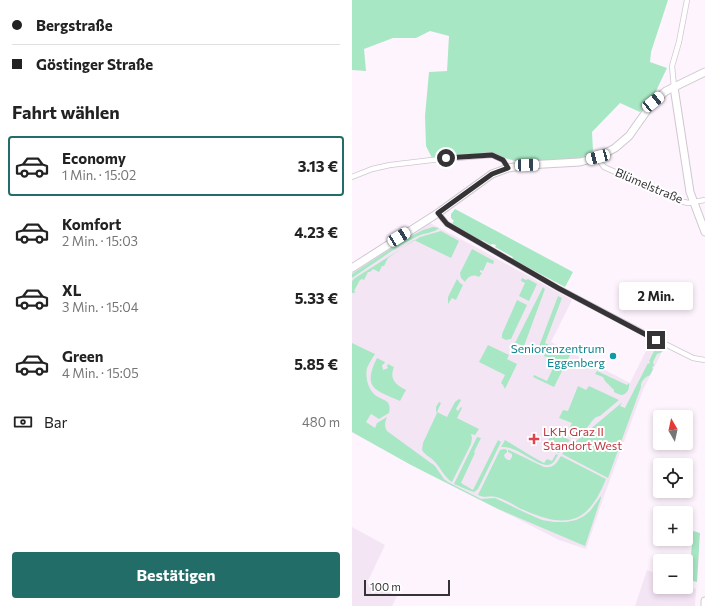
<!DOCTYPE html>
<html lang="de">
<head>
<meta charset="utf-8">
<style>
  :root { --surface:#fff; --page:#f6f6f6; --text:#222; --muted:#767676; --line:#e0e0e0; --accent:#236d68 }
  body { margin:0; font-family:Commissioner,sans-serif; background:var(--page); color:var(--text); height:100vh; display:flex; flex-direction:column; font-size:15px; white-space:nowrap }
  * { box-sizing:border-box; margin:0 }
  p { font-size:13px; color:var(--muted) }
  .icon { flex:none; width:22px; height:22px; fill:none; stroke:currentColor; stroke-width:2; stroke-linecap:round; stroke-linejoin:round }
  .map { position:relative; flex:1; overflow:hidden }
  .details { display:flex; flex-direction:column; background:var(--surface); width:352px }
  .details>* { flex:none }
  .top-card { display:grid; align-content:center; height:88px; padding:0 12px; background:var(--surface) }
  .needle { width:26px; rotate:351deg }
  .buttons { position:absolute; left:301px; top:410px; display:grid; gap:8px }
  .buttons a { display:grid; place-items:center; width:40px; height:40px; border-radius:4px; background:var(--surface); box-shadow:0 2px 6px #0003; font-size:20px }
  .scale { position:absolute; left:12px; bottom:10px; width:86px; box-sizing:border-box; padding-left:4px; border:2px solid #363336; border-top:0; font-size:11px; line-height:14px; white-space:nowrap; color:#363336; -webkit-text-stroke:3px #fff; paint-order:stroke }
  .end { position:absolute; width:18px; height:18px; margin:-9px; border:5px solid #363336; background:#fff; box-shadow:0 0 0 2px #fff }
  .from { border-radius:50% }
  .bubble { position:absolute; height:28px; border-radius:4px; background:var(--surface); box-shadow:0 2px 6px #0003; font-size:13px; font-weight:700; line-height:28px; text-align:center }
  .car { position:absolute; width:12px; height:24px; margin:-12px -6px; border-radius:5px; box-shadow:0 0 3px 1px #0007; background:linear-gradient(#fff 24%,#345 0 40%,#fff 0 76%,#345 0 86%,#fff 0) }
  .top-card b { display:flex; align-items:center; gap:14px; height:38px; font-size:15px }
  .top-card b+b { border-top:1px solid var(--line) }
  .top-card i { width:10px; height:10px; background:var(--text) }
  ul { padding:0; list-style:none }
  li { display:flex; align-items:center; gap:12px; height:60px; margin:0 8px 6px; padding:0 4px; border:2px solid transparent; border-radius:4px }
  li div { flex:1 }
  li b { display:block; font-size:15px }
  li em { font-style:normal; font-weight:700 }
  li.active { border-color:var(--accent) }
  li>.icon { width:36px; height:36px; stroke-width:1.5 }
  h2 { padding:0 12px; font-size:18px; line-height:48px }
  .pay { display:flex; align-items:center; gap:10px; height:44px; padding:0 12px; font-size:15px }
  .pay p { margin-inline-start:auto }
  .action { display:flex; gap:8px; margin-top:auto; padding:8px 12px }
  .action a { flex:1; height:46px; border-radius:4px; background:var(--accent); color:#fff; font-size:16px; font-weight:700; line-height:46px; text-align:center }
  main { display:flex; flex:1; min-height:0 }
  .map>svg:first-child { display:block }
  .built { fill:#f4e5f5 }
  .green { fill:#a7e7c4 }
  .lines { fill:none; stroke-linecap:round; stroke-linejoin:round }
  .street-casing { stroke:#d0c7d0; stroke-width:6 }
  .secondary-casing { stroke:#d0c7d0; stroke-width:9 }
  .street { stroke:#fff; stroke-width:4.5 }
  .secondary { stroke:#fff; stroke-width:7 }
  .route { stroke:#363336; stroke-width:5 }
  .culture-dot { fill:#0f9aa8; stroke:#fff; stroke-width:1.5 }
  .health-dot { fill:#e0444e; stroke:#fff; stroke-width:1.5 }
  .labels { text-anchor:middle; stroke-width:4; stroke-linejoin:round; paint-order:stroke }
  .street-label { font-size:12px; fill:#363336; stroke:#fff }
  .culture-label { font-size:12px; fill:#0d838f; stroke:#fff; text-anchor:end }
  .health-label { font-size:12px; fill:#be3a42; stroke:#fff; text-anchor:start }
</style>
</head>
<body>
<main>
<section class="details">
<div class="top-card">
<b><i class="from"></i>Bergstraße</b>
<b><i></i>Göstinger Straße</b>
</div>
<h2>Fahrt wählen</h2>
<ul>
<li class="active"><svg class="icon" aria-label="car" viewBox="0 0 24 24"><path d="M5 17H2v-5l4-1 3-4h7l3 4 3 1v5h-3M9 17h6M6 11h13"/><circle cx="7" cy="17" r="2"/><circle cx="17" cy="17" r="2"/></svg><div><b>Economy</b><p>1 Min. · 15:02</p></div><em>3.13 €</em></li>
<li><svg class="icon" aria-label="car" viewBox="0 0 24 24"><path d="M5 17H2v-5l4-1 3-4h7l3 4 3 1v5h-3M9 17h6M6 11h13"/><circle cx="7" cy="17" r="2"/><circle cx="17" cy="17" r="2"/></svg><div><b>Komfort</b><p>2 Min. · 15:03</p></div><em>4.23 €</em></li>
<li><svg class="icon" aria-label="car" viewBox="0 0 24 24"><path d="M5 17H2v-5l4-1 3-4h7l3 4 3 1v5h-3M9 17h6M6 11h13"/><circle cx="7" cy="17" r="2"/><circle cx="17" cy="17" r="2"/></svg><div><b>XL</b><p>3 Min. · 15:04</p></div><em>5.33 €</em></li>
<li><svg class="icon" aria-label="car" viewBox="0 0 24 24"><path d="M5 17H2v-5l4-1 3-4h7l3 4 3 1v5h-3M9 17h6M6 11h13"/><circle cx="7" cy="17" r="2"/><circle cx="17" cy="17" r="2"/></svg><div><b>Green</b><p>4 Min. · 15:05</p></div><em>5.85 €</em></li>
</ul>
<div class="pay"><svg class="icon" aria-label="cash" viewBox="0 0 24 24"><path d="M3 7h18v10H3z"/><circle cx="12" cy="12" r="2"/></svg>Bar<p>480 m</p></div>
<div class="action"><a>Bestätigen</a></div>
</section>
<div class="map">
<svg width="353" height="606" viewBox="0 0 353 606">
  <rect width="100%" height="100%" fill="#fef4fe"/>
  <g class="built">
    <path d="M76 222 120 245 220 300 199 342 278 383 298 343 311 350 291 390 251 499 234 549 207 540 73 472 27 447 0 432V270Z"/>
    <path d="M0 527 33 545 15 583 45 596 40 606H0Z"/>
    <path d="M295 570 308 575V587H334V585L344 589 343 606H283Z"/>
  </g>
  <g class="green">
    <path d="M0 0H316L299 52 298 62 315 68 304 91 288 112 268 103 240 132 241 151 227 159 163 161 138 153 80 158 74 146 73 116 77 72 95 71 97 36 78 31 64 38H41L12 49 14 71 0 70Z"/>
    <path d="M103 209 221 272 213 287 160 259 161 257 143 247 144 245 140 244 139 245 130 240 129 242 113 233 100 223 102 221 99 218V214Z"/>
    <path d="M81 227 87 228C82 233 71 233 64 237 42 248 20 265 0 278V274L55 238 71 230Z"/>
    <path d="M89 231 107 241 99 258 62 240 36 258 32 266H30L27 272 21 269 18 272H16L12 280 10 279 8 280 2 291 4 292 1 293H0V281L3 278 68 237Z"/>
    <path d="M120 249 142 261 141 264 135 262 131 271 128 270V272L130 273 127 277C121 274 116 276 113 282L109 278 108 273Z"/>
    <path d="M170 278 174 280 176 279 185 284 177 301 167 296 173 283 169 281Z"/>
    <path d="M105 279 108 283 111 285 104 300 100 298 96 304V297Z"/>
    <path d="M191 287 193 289 172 346 163 343Z"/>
    <path d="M206 296 210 298 193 343 218 355 202 387 181 377 182 375 195 381 204 362 192 356V355L180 349 179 347 186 349Z"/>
    <path d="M165 300 175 305 159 339 154 340 150 338V334Z"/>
    <path d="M0 343 23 354C20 359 17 363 15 368 13 377 16 389 23 395 31 401 40 399 37 413L27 419 19 414 14 422 23 428 25 423 35 417C33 422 32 426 35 431L83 466 92 479 96 482 129 499 143 498 174 513 190 520 202 522H214L224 520 232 516 238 511 249 496V498L233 546 146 509 59 465 0 432Z"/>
    <path d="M136 345 157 355 155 359 165 364 153 389 151 385 149 383 153 375 127 362Z"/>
    <path d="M304 347 311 351 308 353 305 354 301 362 302 366H301L300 368 301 369 298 375C293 377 288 382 289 387L256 478 210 454 221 441 223 442 267 405 270 402 268 406 273 408 296 363 297 364 298 362 297 361Z"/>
    <path d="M25 358 33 362 32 364 30 365 31 370 36 368 35 366 36 364 42 367C37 379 44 385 54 390L48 401C23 390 10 388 25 358Z"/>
    <path d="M245 371 275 385 277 383C278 388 275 395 269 395 266 394 264 393 262 392V390L253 381 251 377 243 374Z"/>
    <path d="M226 386 234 390 237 386 267 400 248 416C242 417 241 420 238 424 235 428 227 435 222 434 220 434 217 432 216 431L220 423 207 418 211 410 216 411Z"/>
    <path d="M107 399 109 400 104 409 106 411 109 407 110 408 105 418 127 429 123 435 119 434 120 438 119 444 100 482C92 477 89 468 82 461 78 457 73 455 70 450L71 443 85 413 84 411V407L87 402 89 403 85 412 95 417 103 402Z"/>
    <path d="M200 432 218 440 207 453 205 452 207 447 196 441Z"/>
    <path d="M125 437 129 438 122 452 123 453 109 483 121 490 146 440 149 442 126 489 122 492 116 490 102 484Z"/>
    <path d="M153 440 181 457 192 463 195 459 200 461 204 454 206 455C204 458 202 463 199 464 188 470 166 445 149 447Z"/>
    <path d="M152 449 155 450V452L152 455 153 458 156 460H158L160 457V454L156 452V450H157L192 467C202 468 204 464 209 456L254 479C237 521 218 530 174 511 166 508 158 502 150 499 139 494 134 499 126 495L148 450Z"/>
    <path d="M341 531 348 533 345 582 337 580Z"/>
  </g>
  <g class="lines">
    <defs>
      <g id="street">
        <path d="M322 87 320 66 327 42 335 0"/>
        <path d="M246 157 249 163 252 167 328 201 336 203 353 200"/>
        <path d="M0 177 20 169 38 165 80 160 140 155 151 160 156 168"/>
        <path d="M86 213 95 224 206 288 305 340 341 358 353 360"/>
      </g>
      <g id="secondary">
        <path d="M322 87 338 192 353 232"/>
        <path d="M0 268 86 213 140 174 156 168 175 165 228 162 246 157 263 148 277 136 301 102 314 91 353 72"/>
        <path d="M353 606V601"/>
      </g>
    </defs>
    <use href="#street" class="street-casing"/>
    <use href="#secondary" class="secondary-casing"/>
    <use href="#street" class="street"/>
    <use href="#secondary" class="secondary"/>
  </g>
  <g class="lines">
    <path class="route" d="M94 158 140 155 151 160 156 168 140 174 86 213 95 224 206 288 304 340"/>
  </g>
  <circle class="culture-dot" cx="261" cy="356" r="4"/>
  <path class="health-dot" d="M180 433h4v4h4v4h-4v4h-4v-4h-4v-4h4z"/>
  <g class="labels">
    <g class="street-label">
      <text transform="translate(297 186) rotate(23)" y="4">Blümelstraße</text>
    </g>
    <g class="culture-label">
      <text x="253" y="353">Seniorenzentrum<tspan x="253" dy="14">Eggenberg</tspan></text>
    </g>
    <g class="health-label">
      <text x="191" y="436">LKH Graz II<tspan x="191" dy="14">Standort West</tspan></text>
    </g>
  </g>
</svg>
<div class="buttons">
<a><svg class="needle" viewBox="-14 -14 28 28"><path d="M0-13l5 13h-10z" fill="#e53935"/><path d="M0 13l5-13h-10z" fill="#767676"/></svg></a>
<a><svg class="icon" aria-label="locate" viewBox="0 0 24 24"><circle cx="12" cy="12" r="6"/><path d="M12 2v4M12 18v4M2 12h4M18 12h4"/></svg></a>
<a>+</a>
<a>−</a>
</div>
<div class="scale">100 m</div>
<i class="end from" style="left:94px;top:158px"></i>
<i class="end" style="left:304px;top:340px"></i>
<div class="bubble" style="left:267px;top:282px;width:74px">2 Min.</div>
<i class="car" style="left:301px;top:102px;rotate:51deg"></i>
<i class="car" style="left:246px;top:157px;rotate:255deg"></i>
<i class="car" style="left:175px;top:165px;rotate:88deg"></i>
<i class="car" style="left:47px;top:237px;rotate:58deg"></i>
</div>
</main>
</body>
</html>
